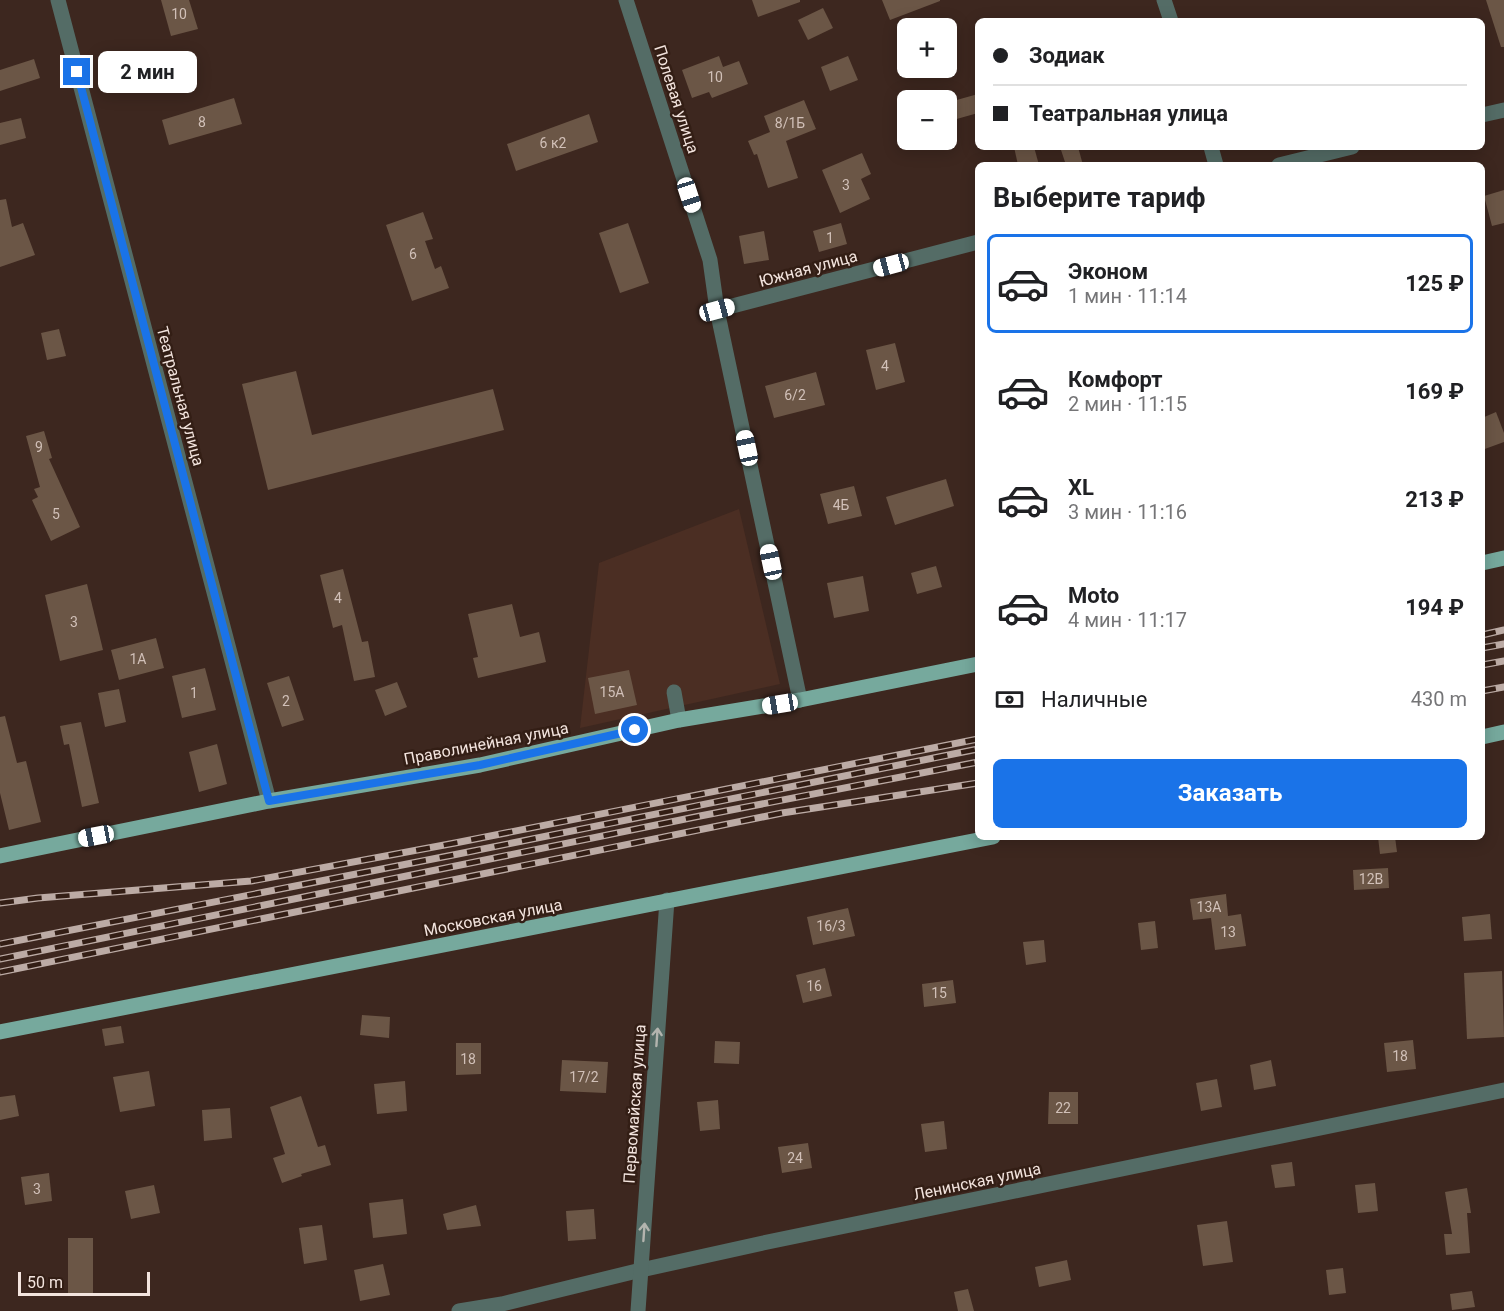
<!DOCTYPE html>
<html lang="ru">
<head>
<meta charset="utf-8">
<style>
  :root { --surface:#fff; --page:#f6f6f6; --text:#202124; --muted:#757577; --line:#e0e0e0; --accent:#1a73e8 }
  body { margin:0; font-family:Roboto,sans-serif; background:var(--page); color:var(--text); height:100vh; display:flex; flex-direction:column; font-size:22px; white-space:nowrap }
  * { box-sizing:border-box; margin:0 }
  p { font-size:20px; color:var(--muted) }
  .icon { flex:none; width:33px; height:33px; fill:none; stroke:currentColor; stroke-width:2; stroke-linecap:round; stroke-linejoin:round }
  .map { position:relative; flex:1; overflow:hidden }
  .details { position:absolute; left:975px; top:162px; width:510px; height:678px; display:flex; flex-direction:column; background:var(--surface); border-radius:9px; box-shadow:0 3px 15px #0003 }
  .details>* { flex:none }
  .top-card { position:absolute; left:975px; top:18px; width:510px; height:132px; border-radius:9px; box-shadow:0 3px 15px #0003; display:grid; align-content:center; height:132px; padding:0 18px; background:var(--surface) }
  .buttons { position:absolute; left:897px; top:18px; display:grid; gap:12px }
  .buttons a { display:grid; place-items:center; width:60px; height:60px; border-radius:9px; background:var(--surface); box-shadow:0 3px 15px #0003; font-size:30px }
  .scale { position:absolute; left:18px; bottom:15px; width:132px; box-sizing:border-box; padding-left:6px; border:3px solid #f3e4de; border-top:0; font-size:16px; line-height:21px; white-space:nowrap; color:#f3e4de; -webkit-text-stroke:4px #331e15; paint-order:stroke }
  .end { position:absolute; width:27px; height:27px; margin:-14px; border:8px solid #1a73e8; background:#fff; box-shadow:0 0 0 3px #fff }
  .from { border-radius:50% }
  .bubble { position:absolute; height:42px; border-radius:9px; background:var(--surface); box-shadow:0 3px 15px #0003; font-size:20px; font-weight:700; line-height:42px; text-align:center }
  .car { position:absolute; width:18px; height:36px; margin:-18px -9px; border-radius:8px; box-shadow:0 0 4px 2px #0007; background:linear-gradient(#fff 24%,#345 0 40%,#fff 0 76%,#345 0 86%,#fff 0) }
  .top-card b { display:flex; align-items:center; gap:21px; height:57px; font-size:22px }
  .top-card b+b { border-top:2px solid var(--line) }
  .top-card i { width:15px; height:15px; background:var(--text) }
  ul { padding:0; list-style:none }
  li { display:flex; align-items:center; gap:18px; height:99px; margin:0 12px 9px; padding:0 6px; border:3px solid transparent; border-radius:9px }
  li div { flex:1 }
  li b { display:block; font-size:22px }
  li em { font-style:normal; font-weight:700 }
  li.active { border-color:var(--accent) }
  li>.icon { width:54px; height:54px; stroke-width:1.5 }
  h2 { padding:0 18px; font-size:27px; line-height:72px }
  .pay { display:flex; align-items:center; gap:15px; height:66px; padding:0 18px; font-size:22px }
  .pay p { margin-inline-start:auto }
  .button { display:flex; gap:12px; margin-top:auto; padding:12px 18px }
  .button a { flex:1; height:69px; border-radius:9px; background:var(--accent); color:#fff; font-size:24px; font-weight:700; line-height:69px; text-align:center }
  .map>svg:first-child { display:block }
  .built { fill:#4b2e23 }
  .building { fill:#6b5646 }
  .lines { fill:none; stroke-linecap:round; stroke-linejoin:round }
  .minor { stroke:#546c66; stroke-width:15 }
  .major { stroke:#76a99d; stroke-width:15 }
  .rail-casing { stroke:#bcaba5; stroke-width:7 }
  .rail { stroke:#331e15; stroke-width:4.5; stroke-dasharray:14; stroke-linecap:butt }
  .oneway { stroke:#b3b4ae }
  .route { stroke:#1a73e8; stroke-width:8 }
  .labels { text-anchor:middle; stroke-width:5; stroke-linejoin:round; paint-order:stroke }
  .number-label { font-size:14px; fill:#d1c0b8 }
  .street-label { font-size:16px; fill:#f3e4de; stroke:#331e15 }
</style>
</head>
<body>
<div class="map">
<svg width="1504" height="1311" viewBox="0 0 1504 1311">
  <rect width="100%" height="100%" fill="#3d271f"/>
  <path class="built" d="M739 509 780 684 580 728 599 563Z"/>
  <g class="building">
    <path d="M161 0H189L198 29 171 36Z"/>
    <path d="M752 0H800V2L758 17Z"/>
    <path d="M882 0H940V1L890 20Z"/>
    <path d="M1486 0H1504V47H1501Z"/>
    <path d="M823 8 833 28 808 40 798 20Z"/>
    <path d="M719 56 723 67 739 61 748 84 712 98 709 92 692 98 682 70Z"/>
    <path d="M848 56 858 80 830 91 821 67Z"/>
    <path d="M34 59 40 78 0 91V70Z"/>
    <path d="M978 94V113L946 122V103Z"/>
    <path d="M234 98 242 124 169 145 162 120Z"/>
    <path d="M804 100 816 129 786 141 798 178 768 188 757 154 754 155 748 141 770 132 764 116Z"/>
    <path d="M589 114 598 142 516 171 507 144Z"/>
    <path d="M21 118 26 138 0 145V123Z"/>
    <path d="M1014 147H1034L1039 165H1018Z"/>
    <path d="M1060 147H1078L1083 165H1066Z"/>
    <path d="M862 153 871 174 861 179 870 199 840 213 822 170Z"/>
    <path d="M1504 190V223L1492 226 1484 196Z"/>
    <path d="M6 199 12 227 23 223 35 255 0 267V200Z"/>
    <path d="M423 212 433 239 425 241 435 269 441 266 449 288 412 301 386 225Z"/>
    <path d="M628 223 649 283 620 293 599 233Z"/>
    <path d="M841 223 847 244 819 252 813 231Z"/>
    <path d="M764 231 769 260 744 264 739 236Z"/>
    <path d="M59 329 66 356 47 360 41 333Z"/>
    <path d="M895 343 905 382 876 390 866 350Z"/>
    <path d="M296 371 312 435 493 389 504 430 268 490 242 384Z"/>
    <path d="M816 372 825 405 774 418 765 386Z"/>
    <path d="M1496 412 1504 433V442L1482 450V418Z"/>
    <path d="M44 431 52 458 49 459 80 527 51 541 32 500 38 497 34 489 40 487 26 436Z"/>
    <path d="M946 479 954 506 895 525 886 497Z"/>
    <path d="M854 486 862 516 828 524 820 494Z"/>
    <path d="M936 566 942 587 917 594 911 573Z"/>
    <path d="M343 569 362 642 368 641 375 677 354 681 342 625 333 628 320 575Z"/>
    <path d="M863 576 869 611 834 618 827 583Z"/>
    <path d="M87 584 103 650 60 661 45 595Z"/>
    <path d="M512 604 520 637 539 632 546 662 478 678 473 658 478 657 468 614Z"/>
    <path d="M156 638 164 668 119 680 111 650Z"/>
    <path d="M205 668 216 710 182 718 172 676Z"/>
    <path d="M629 670 637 705 595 714 588 678Z"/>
    <path d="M289 676 304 720 282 727 267 683Z"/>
    <path d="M397 682 407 707 385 716 375 690Z"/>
    <path d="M119 689 126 722 105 727 98 693Z"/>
    <path d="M5 716 17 763 26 761 41 822 9 830 0 793V717Z"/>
    <path d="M81 722 99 803 82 807 69 744 64 745 60 726Z"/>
    <path d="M217 744 227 784 199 792 189 752Z"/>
    <path d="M1378 837H1395L1397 852 1380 854Z"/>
    <path d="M1388 868 1389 888 1354 890 1353 870Z"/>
    <path d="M1226 894 1228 916 1241 914 1246 946 1215 950 1211 918 1193 920 1190 899Z"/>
    <path d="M848 908 855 936 813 945 807 917Z"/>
    <path d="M1490 914 1492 939 1464 941 1462 917Z"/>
    <path d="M1155 921 1158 948 1141 950 1138 923Z"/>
    <path d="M1044 940 1046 962 1026 965 1023 942Z"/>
    <path d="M825 968 832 996 803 1003 796 975Z"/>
    <path d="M1502 971 1504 1037 1467 1039 1464 973Z"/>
    <path d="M953 980 956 1003 924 1007 922 984Z"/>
    <path d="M362 1015 390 1017 389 1038 360 1035Z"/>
    <path d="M121 1026 124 1043 105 1046 102 1029Z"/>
    <path d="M1413 1040 1416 1069 1387 1072 1384 1043Z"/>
    <path d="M715 1041 740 1042 739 1064 714 1063Z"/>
    <path d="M456 1043H481V1074L456 1075Z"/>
    <path d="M562 1060 608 1062 606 1093 560 1091Z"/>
    <path d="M1271 1060 1276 1086 1254 1090 1250 1065Z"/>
    <path d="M149 1071 155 1106 120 1112 113 1077Z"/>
    <path d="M1217 1079 1222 1107 1201 1111 1196 1083Z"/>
    <path d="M405 1081 407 1111 377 1114 374 1084Z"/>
    <path d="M1049 1092H1078V1124H1048Z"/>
    <path d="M15 1095 19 1116 0 1120V1097Z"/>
    <path d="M301 1096 318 1147 325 1145 331 1165 301 1174 302 1176 282 1183 273 1158 285 1154 270 1107Z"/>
    <path d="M718 1100 720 1129 700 1131 697 1102Z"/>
    <path d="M230 1108 232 1138 204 1141 202 1110Z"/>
    <path d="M944 1121 947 1149 925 1152 921 1124Z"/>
    <path d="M808 1143 812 1168 782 1173 778 1147Z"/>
    <path d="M1292 1162 1295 1186 1275 1188 1271 1165Z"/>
    <path d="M49 1173 52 1201 25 1205 21 1177Z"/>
    <path d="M1375 1183 1378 1211 1358 1213 1355 1185Z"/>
    <path d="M154 1185 160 1213 131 1219 125 1191Z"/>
    <path d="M1467 1188 1471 1213H1467L1470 1253 1446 1255 1444 1234H1452L1445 1192Z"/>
    <path d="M403 1199 407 1234 373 1238 369 1203Z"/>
    <path d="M476 1205 481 1226 447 1230 443 1214Z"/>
    <path d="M594 1209 596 1239 568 1241 566 1211Z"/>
    <path d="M1227 1221 1233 1262 1203 1266 1197 1225Z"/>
    <path d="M322 1225 327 1260 304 1264 299 1228Z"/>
    <rect x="68" y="1238" width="25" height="56"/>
    <path d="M1067 1260 1071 1280 1039 1287 1035 1267Z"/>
    <path d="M383 1264 390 1295 360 1301 354 1270Z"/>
    <path d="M1343 1268 1346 1293 1329 1295 1326 1270Z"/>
    <path d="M968 1289 974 1311H958L954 1292Z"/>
    <path d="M1472 1291 1475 1307 1452 1310 1450 1294Z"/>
  </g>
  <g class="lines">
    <g class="minor">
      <path d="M58 0 269 801"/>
      <path d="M626 0 710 260 717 310 800 700"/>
      <path d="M1164 0 1171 21"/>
      <path d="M1482 115 1504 110"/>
      <path d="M1211 147 1216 165"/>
      <path d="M1279 165 1352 147"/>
      <path d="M717 310 978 242"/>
      <path d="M674 692 679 720"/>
      <path d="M459 1311 502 1304 641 1270 763 1243 1504 1090"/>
      <path d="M638 1311 667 900"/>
    </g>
    <g class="major">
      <path d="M1482 563 1504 558"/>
      <path d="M1482 737 1504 732"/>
      <path d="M0 856 269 801 480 765 679 720 800 700 978 664"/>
      <path d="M0 1032 993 837"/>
    </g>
    <defs>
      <g id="rail">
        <path d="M1482 635 1504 630"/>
        <path d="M1482 648 1504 644"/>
        <path d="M1482 665 1504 661"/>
        <path d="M1482 691 1504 687"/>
        <path d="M0 903 38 898 251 881 455 843 978 739"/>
        <path d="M0 944 458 854 978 749"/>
        <path d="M0 959 700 816 978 762"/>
        <path d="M0 972 782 813 978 783"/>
      </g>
    </defs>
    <use href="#rail" class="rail-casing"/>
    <use href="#rail" class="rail"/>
  </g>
  <defs><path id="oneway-shaft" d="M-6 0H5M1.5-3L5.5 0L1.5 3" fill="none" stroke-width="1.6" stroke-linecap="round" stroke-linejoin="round" transform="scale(1.5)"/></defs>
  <g class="oneway">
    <use href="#oneway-shaft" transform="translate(657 1037) rotate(-86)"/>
    <use href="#oneway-shaft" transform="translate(644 1232) rotate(-86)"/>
  </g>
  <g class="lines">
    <path class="route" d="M77 72 269 801 480 765 635 730"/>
  </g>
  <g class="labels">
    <g class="number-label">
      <text x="179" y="19">10</text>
      <text x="715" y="82">10</text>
      <text x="202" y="127">8</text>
      <text x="790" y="128">8/1Б</text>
      <text x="553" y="148">6 к2</text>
      <text x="846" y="190">3</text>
      <text x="830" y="243">1</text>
      <text x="413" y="259">6</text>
      <text x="885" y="371">4</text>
      <text x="795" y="400">6/2</text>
      <text x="39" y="452">9</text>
      <text x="841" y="510">4Б</text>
      <text x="56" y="519">5</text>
      <text x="338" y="603">4</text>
      <text x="74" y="627">3</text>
      <text x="138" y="664">1А</text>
      <text x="612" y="697">15А</text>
      <text x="194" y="698">1</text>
      <text x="286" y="706">2</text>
      <text x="1371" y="884">12В</text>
      <text x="1209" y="912">13А</text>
      <text x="831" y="931">16/3</text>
      <text x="1228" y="937">13</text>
      <text x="814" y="991">16</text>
      <text x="939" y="998">15</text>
      <text x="1400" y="1061">18</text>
      <text x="468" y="1064">18</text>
      <text x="584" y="1082">17/2</text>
      <text x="1063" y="1113">22</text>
      <text x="795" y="1163">24</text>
      <text x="37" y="1194">3</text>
    </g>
    <g class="street-label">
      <text transform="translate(677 99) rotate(72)" y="6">Полевая улица</text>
      <text transform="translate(808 268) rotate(-15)" y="6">Южная улица</text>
      <text transform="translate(181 396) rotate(75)" y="6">Театральная улица</text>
      <text transform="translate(486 743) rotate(-11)" y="6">Праволинейная улица</text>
      <text transform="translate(493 917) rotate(-11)" y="6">Московская улица</text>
      <text transform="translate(634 1104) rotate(-86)" y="6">Первомайская улица</text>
      <text transform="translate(977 1181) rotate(-12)" y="6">Ленинская улица</text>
    </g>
  </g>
</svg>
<div class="buttons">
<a>+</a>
<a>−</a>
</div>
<div class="scale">50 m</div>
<i class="end from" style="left:635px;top:730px"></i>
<i class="end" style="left:77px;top:72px"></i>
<div class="bubble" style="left:98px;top:51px;width:99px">2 мин</div>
<i class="car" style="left:689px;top:195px;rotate:162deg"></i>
<i class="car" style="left:891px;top:265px;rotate:255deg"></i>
<i class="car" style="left:717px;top:310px;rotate:75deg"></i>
<i class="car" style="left:747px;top:448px;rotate:348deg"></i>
<i class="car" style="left:771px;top:562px;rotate:348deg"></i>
<i class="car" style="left:780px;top:704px;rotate:261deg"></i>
<i class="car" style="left:96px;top:836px;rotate:259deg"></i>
<div class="top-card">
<b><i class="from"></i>Зодиак</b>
<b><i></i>Театральная улица</b>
</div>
<section class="details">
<h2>Выберите тариф</h2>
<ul>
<li class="active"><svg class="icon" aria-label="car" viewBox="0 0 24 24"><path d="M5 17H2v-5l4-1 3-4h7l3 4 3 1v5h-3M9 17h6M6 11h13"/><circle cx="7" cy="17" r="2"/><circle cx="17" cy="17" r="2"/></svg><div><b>Эконом</b><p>1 мин · 11:14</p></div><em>125 ₽</em></li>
<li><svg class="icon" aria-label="car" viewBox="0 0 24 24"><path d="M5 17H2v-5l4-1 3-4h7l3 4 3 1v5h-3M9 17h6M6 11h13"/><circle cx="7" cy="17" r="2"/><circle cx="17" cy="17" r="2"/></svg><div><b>Комфорт</b><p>2 мин · 11:15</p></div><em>169 ₽</em></li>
<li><svg class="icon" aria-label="car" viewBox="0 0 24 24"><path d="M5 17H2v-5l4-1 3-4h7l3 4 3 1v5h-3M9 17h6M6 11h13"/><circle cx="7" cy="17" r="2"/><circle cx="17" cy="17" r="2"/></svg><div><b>XL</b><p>3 мин · 11:16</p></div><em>213 ₽</em></li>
<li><svg class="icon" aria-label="car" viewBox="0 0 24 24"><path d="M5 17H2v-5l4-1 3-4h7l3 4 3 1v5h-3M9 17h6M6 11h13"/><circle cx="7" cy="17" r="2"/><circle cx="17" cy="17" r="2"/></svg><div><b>Moto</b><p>4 мин · 11:17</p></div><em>194 ₽</em></li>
</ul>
<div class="pay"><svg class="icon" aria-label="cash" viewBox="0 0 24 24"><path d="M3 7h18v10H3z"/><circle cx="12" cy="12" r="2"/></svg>Наличные<p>430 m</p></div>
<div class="button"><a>Заказать</a></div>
</section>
</div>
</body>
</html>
